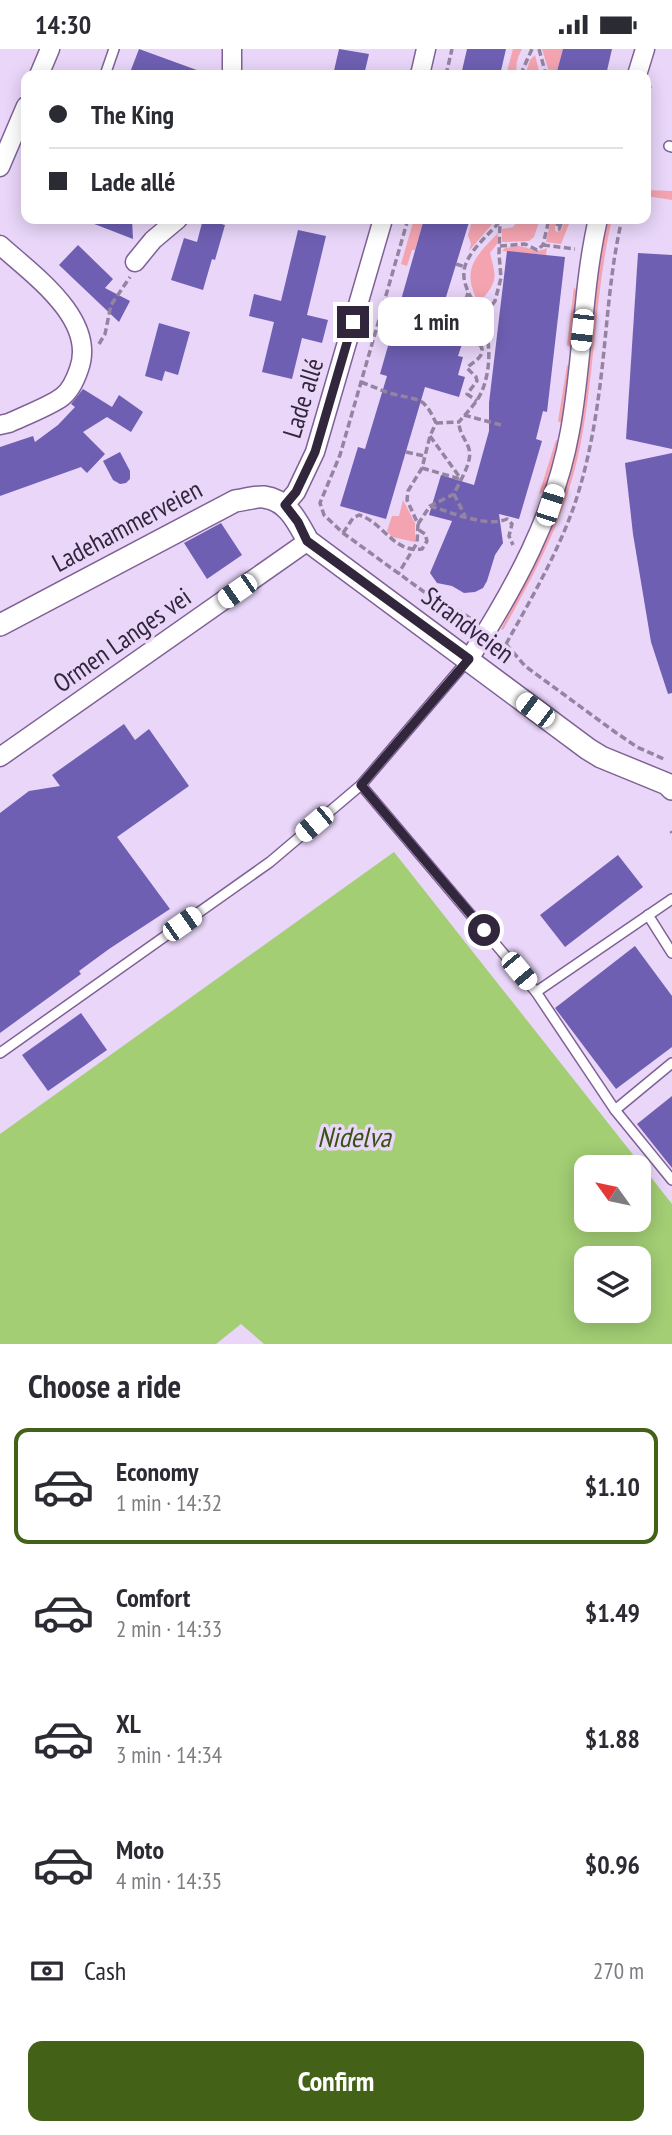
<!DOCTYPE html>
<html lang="en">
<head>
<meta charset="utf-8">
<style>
  :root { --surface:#fff; --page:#f7f7f7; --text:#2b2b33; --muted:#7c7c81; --line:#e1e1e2; --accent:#436217 }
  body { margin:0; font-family:"PT Sans Narrow",sans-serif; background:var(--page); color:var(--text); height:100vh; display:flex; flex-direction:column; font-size:26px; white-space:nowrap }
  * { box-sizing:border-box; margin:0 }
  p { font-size:23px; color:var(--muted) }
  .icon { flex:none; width:38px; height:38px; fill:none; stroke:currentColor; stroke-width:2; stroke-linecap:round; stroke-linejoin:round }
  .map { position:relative; height:1295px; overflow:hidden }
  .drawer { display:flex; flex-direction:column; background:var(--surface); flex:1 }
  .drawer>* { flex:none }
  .banner { position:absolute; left:21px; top:21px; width:630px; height:154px; border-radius:14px; box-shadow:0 4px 18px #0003; display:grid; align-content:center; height:154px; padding:0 28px; background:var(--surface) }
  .needle { width:46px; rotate:303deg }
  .buttons { position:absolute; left:574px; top:1106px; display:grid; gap:14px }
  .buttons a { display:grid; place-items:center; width:77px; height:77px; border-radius:14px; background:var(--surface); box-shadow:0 4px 18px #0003; font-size:35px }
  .end { position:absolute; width:32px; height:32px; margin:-16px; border:9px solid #32263c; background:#fff; box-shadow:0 0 0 4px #fff }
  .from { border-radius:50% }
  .bubble { position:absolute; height:49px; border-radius:14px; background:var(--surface); box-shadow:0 4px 18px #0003; font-size:23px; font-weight:600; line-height:49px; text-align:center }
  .car { position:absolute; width:21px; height:42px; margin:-21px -10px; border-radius:9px; box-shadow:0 0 5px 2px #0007; background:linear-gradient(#fff 24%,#345 0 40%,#fff 0 76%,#345 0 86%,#fff 0) }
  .banner b { display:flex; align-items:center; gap:24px; height:66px; font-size:26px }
  .banner b+b { border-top:2px solid var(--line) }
  .banner i { width:18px; height:18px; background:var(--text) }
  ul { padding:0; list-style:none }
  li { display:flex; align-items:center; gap:21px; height:116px; margin:0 14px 10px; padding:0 14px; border:4px solid transparent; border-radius:14px }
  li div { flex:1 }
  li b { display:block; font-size:26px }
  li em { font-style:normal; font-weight:600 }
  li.selected { border-color:var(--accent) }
  li>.icon { width:63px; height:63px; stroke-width:1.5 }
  h2 { padding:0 28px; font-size:32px; line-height:84px }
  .pay { display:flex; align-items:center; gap:18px; height:77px; padding:0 28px; font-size:26px }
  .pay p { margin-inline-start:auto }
  .cta { display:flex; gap:14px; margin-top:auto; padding:14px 28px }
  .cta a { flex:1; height:80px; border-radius:14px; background:var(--accent); color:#fff; font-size:28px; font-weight:600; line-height:80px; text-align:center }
  .status { display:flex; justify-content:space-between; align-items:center; height:49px; padding:0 35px; background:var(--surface); direction:ltr }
  .status svg { height:19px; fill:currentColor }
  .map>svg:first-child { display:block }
  .green { fill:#f4a4b0 }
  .water { fill:#a3ce74; fill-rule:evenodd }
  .building { fill:#6e5fb2 }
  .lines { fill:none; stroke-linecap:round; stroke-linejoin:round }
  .service-casing { stroke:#7f6195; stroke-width:12 }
  .minor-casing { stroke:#7f6195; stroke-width:21 }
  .tertiary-casing { stroke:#7f6195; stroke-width:24 }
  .path { stroke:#9484a1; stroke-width:3.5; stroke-dasharray:7 3.5; stroke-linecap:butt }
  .service { stroke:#fff; stroke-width:9 }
  .minor { stroke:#fff; stroke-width:18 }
  .tertiary { stroke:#fff; stroke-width:21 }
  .route { stroke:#32263c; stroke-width:9 }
  .labels { text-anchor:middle; stroke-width:7; stroke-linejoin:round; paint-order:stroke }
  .street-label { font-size:26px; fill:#32263c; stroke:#e9d6f9 }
  .water-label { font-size:28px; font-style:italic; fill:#375213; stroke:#e9d6f9 }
</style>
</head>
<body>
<div class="status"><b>14:30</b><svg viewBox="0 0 49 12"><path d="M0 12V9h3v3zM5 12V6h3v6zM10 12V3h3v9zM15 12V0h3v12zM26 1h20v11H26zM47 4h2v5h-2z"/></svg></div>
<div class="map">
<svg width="672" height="1295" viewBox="0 0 672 1295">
  <rect width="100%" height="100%" fill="#e9d6f9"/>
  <g class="green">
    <path d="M513 0H522C518 8 514 17 518 26H506Z"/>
    <path d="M542 0H563L556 26H550Z"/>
    <path d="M535 6 540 26H525L530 11Z"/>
    <path d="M646 141 672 142V151L646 147Z"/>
    <path d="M414 170H424L415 201H412L407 217 401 215Z"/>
    <path d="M467 170H494V173L469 202 471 195 468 186 472 172Z"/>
    <path d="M519 170H546V172L539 173 534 188 529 192 502 193V180L513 178Z"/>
    <path d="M551 170H555V181L557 183 561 181 566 170H571L561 195 546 193Z"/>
    <path d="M608 170H612C595 243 595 320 581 393 568 462 537 521 503 581L501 580C532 521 561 463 576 398 594 323 591 245 608 170Z"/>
    <path d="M498 184 497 195 490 204C495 225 499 230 484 248L486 253 480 256C460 222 474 209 498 184Z"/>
    <path d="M519 197C533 199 533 205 547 199L546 206 502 202 505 199Z"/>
    <path d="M574 238 579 245 573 298H571L567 296Z"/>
    <path d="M567 316 571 318 564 373 561 374 558 372Z"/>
    <path d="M556 391 560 394 547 441 539 445Z"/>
    <path d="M403 451 415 474V493L392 488 387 482 392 467H399Z"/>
  </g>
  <path class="water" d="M394 803 672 1155V1295H264L241 1275 216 1295H0V1085ZM586 1118H639V1171H586ZM586 1209H639V1262H586Z"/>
  <g class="building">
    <path d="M139 0 205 24 204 26H129Z"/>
    <path d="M339 0 369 5 364 26H333Z"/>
    <path d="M467 0H506L500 26H461Z"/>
    <path d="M563 0H612L606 26H556Z"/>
    <path d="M84 170H132L133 190 84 171Z"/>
    <path d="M203 170 225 176 215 211 212 210 203 241 171 231 184 189 197 193Z"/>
    <path d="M424 170H470L434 287 462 295 458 307 463 308 458 326 465 328 459 348 425 338 386 470 340 457 358 398 365 400 387 327 380 325Z"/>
    <path d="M298 181 326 187 307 266 328 271 322 294 302 289 292 330 262 323 274 273 249 267 254 245 281 252Z"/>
    <path d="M78 196 113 230 105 239 130 252 119 273 59 216Z"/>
    <path d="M507 202 565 208 547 363 543 362 536 390 542 392 519 470 499 465 503 494 495 506 487 532 483 539 475 543 464 544 452 537 437 534 430 524 452 472 429 466 441 426 474 436 489 382V354Z"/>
    <path d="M638 204 672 206V400L626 390Z"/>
    <path d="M159 274 190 283 178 326 165 322 162 332 145 327Z"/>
    <path d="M83 340 112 358 119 346 143 363 131 383 107 368 83 383 105 405 87 424 81 418 0 447V398L33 387 35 393 58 376 75 358 71 355Z"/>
    <path d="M120 403 130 422V430L126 434 120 435 113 431 103 412Z"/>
    <path d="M672 404V644L668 645 651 593 633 485 625 414Z"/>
    <path d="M221 474 242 506 207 530 184 494Z"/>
    <path d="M124 675 135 691 149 680 189 737 117 788 170 860 109 900 79 922 81 925 0 984V764L29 742 60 737 52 726Z"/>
    <path d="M618 806 643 838 565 898 540 866Z"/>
    <path d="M635 897 672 947V998L616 1040 555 959Z"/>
    <path d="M81 964 107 1001 48 1042 22 1006Z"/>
    <path d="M672 1047V1119L637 1075Z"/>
  </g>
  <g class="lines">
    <defs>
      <g id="service">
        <path d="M105 26 114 0"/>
        <path d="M669 97 672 98"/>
        <path d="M361 736 536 943 672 850"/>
        <path d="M648 866 672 904"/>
        <path d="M536 943 615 1061 672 1131"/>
        <path d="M0 1004 270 813 361 736 467 612"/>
        <path d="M615 1061 672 1014"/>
      </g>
      <g id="minor">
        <path d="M39 26 50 0"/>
        <path d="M232 26V0"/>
        <path d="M420 26 426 0"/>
        <path d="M637 26 645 0"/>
        <path d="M0 118 26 57"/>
        <path d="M0 196C32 225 97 270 79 320 76 329 70 342 62 348 50 357 24 367 9 374L0 376"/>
        <path d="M135 213 153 191 178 170"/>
        <path d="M285 456 296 443 315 403 383 170"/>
        <path d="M469 610C514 540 555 466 570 382 583 312 582 239 598 170"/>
        <path d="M0 708 308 492"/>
      </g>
      <path id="tertiary" d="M0 576 235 452C244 451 256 447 264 448 288 451 298 474 308 492L588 700 601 708 667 735 672 740"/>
    </defs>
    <use href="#service" class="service-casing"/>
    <use href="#minor" class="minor-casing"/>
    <use href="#tertiary" class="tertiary-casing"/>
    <g class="path">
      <path d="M539 0 546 26"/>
      <path d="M446 26 452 0"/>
      <path d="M522 26 523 20 532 0"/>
      <path d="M646 59 650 37"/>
      <path d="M408 170 340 406 320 454 324 466 343 484 438 553 459 562 473 571"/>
      <path d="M558 170 557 178 559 180 563 170"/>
      <path d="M543 196 575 200"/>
      <path d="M500 197 525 195 537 201 543 196 549 170"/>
      <path d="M456 215 465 218"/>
      <path d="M468 244 458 273C459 276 461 282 463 284 468 290 484 293 482 303 481 310 471 314 467 319L476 328 477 332 467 345 477 352"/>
      <path d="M383 260 404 266H418L458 273 471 270 489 260 495 252 501 229 499 205 500 172"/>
      <path d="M428 285 433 268"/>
      <path d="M99 295 105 285 111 256 130 228"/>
      <path d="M361 333C372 337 382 342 393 345 419 352 423 346 436 374L430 387 422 419 408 442 407 451 418 475 417 494 398 525"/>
      <path d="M464 366 501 376"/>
      <path d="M436 374 459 373C467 363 477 354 482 342 492 318 491 286 479 263 472 249 460 234 465 217 471 199 490 185 502 170"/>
      <path d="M430 387 461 430"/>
      <path d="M406 403 424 407"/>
      <path d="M422 419 460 430"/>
      <path d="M454 445 465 467"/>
      <path d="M430 457C450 463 487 479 507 470L512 475 509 487 513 496"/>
      <path d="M418 475 430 457 454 445C459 433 473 413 469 400 466 390 459 385 459 373"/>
      <path d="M343 484 353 469 359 466C383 473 393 504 422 500L427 492 425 485 419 481"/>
      <path d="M506 595C530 552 556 507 573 460 585 426 593 387 598 351 607 290 608 229 622 170"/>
      <path d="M506 595 525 617 615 683 637 698 666 711"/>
      <path d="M671 782 672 784"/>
    </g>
    <use href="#service" class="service"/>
    <use href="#minor" class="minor"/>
    <use href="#tertiary" class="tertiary"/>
  </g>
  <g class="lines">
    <path class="route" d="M353 273 315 403 296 443 285 456 298 473 307 492 469 610 361 736 484 881"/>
  </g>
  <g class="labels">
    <g class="street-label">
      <text transform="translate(303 349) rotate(-73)" y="9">Lade allé</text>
      <text transform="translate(127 477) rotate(-28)" y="9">Ladehammerveien</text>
      <text transform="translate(468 576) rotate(37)" y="9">Strandveien</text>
      <text transform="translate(122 591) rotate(-35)" y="9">Ormen Langes vei</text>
    </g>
    <g class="water-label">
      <text x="354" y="1098">Nidelva</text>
    </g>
  </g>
</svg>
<div class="buttons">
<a><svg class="needle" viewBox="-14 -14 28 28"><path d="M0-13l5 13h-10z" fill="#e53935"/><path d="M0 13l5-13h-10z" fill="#7c7c81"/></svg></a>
<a><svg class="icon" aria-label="layers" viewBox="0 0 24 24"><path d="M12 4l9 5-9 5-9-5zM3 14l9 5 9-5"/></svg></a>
</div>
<i class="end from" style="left:484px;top:881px"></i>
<i class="end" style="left:353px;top:273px"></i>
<div class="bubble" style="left:378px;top:248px;width:116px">1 min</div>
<i class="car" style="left:582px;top:281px;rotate:186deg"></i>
<i class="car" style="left:550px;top:456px;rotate:18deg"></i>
<i class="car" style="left:237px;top:542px;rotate:235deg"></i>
<i class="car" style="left:535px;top:661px;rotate:307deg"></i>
<i class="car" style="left:314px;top:775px;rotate:230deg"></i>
<i class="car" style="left:182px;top:875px;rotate:55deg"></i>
<i class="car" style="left:519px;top:922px;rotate:140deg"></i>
<div class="banner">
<b><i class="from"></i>The King</b>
<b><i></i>Lade allé</b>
</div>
</div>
<section class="drawer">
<h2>Choose a ride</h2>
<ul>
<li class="selected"><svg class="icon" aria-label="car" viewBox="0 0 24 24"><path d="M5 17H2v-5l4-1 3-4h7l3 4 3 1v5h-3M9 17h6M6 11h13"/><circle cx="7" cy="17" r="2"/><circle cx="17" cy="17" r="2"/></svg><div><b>Economy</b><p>1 min · 14:32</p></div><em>$1.10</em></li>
<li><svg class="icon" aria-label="car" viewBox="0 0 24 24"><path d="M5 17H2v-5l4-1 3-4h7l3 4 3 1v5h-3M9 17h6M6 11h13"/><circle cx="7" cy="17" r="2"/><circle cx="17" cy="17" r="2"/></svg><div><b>Comfort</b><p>2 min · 14:33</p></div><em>$1.49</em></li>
<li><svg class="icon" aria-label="car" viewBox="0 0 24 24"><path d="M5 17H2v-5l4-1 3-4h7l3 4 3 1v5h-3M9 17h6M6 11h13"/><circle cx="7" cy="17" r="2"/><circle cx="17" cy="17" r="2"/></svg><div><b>XL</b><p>3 min · 14:34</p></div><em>$1.88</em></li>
<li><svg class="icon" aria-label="car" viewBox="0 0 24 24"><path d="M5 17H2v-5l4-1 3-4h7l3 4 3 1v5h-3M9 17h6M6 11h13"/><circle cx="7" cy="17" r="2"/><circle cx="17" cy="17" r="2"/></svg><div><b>Moto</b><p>4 min · 14:35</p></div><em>$0.96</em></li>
</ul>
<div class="pay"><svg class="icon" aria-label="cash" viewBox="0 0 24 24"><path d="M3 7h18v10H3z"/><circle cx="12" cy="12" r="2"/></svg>Cash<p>270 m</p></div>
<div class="cta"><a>Confirm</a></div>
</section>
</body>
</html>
